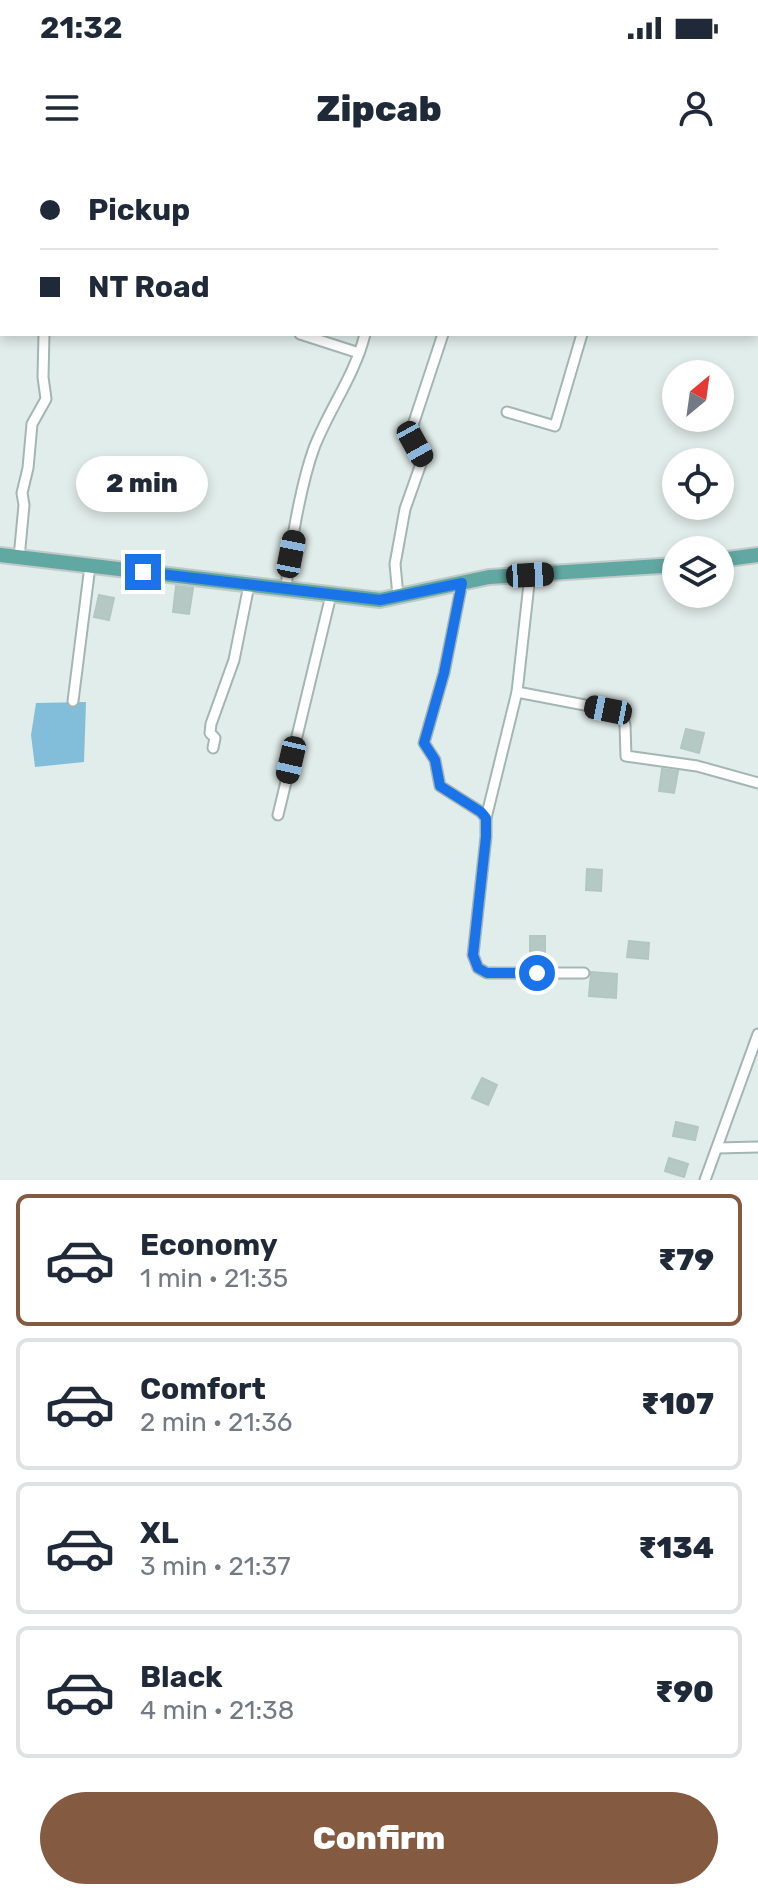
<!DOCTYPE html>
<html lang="en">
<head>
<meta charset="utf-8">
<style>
  :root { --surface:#fff; --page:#f2f2f3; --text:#1f2937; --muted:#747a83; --line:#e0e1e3; --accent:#845a41 }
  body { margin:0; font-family:Rubik,sans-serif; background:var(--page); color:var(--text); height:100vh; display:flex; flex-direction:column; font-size:30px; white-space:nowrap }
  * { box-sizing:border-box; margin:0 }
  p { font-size:26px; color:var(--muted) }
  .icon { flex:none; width:44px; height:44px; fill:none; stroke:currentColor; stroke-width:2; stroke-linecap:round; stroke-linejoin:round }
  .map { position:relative; height:1020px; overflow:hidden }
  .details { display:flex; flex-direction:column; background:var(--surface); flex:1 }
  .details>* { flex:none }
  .guide { position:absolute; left:0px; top:0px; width:758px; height:176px; box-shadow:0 4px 12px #0003; display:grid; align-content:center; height:176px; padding:0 40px; background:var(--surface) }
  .needle { width:52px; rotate:29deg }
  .buttons { position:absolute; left:662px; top:200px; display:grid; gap:16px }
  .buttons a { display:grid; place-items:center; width:72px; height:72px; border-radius:50%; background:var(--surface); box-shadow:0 4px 12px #0003; font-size:40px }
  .end { position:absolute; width:36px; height:36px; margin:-18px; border:10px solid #1a73e8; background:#fff; box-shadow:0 0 0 4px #fff }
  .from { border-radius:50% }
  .bubble { position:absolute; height:56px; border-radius:28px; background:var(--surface); box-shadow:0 4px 12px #0003; font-size:26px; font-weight:800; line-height:56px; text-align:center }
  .car { position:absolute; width:24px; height:48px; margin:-24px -12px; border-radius:10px; box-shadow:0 0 6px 2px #0007; background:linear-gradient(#222 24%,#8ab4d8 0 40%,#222 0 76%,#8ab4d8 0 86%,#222 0) }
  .guide b { display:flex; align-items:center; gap:28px; height:76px; font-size:30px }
  .guide b+b { border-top:2px solid var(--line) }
  .guide i { width:20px; height:20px; background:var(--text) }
  ul { padding:14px 0 0; list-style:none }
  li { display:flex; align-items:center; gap:24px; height:132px; margin:0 16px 12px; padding:0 24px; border:4px solid var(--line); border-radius:12px }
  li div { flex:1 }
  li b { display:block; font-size:30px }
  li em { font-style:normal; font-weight:800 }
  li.on { border-color:var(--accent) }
  li>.icon { width:72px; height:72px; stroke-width:1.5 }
  .action { display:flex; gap:16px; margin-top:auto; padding:16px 40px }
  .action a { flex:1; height:92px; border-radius:48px; background:var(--accent); color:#fff; font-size:32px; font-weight:800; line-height:92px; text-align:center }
  .status { display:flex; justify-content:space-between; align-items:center; height:56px; padding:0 40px; background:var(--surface); direction:ltr }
  .status svg { height:22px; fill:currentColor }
  header { display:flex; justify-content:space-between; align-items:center; height:104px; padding:0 40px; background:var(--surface); font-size:36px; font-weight:800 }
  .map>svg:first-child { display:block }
  .water { fill:#82bed9 }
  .building { fill:#b6c8c3; stroke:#b2c7c2; stroke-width:2 }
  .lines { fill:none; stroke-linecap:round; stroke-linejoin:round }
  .minor-casing { stroke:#a3b6b2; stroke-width:13 }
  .primary-casing { stroke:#c0cac8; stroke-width:18 }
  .minor { stroke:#fff; stroke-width:9 }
  .primary { stroke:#60a8a1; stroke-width:14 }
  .route { stroke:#1a73e8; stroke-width:10 }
</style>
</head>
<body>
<div class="status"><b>21:32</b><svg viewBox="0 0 49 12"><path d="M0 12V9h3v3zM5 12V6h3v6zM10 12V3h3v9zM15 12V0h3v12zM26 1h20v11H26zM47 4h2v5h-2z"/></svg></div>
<header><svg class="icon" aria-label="menu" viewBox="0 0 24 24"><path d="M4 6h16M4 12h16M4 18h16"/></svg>Zipcab<svg class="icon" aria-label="person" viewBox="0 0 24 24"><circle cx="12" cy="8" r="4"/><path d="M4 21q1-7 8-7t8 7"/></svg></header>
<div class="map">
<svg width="758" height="1020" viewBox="0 0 758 1020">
  <rect width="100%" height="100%" fill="#e1edea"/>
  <path class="water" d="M86 542 84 602 35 607 31 575 36 543Z"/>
  <g class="building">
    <path d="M176 426 193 428 189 454 173 452Z"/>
    <path d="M99 435 114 438 109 460 94 457Z"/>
    <path d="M686 569 704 573 699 593 681 588Z"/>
    <path d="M662 609 678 611 674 633 659 631Z"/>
    <path d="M587 709 602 710 601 731 586 730Z"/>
    <rect x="530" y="776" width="15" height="16"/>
    <path d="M629 781 649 783 648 799 627 797Z"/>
    <path d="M591 812 617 814 616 838 589 836Z"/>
    <path d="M482 918 497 925 488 945 472 938Z"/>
    <path d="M676 962 698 967 695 980 673 976Z"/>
    <path d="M669 998 688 1004 684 1017 665 1011Z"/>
  </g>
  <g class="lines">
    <defs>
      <g id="minor">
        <path d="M173 2V0"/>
        <path d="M230 2V0"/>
        <path d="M299 2V0"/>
        <path d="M408 2 409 0"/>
        <path d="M496 2 497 0"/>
        <path d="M627 2 628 0"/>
        <path d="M300 174 359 193"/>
        <path d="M507 252 555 266 582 174"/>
        <path d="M19 398 24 345 22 333 28 308 32 264 46 239 43 217 44 174"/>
        <path d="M530 415 517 532 621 552 625 565 626 596 697 606 758 623"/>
        <path d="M462 423 444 513 424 583 435 600 440 626 481 652 486 658V677L473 795 478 808 487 813H584"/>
        <path d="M286 429C289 391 301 324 314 288 329 249 355 215 365 174"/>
        <path d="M398 436 395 404 405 349 423 298 409 277 443 174"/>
        <path d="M73 541 90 406"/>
        <path d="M213 588 215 578 210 573 211 564 234 500 249 425"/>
        <path d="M278 655 331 435"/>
        <path d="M486 658 517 532"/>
        <path d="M717 988 758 987"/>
        <path d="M705 1020 758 874"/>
      </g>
      <g id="primary">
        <path d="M0 395 380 440 489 417 676 405"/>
        <path d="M720 400 758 395"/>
      </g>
    </defs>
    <use href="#minor" class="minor-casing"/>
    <use href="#primary" class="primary-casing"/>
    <use href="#minor" class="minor"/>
    <use href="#primary" class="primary"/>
  </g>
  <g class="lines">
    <path class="route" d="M143 412 380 440 462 423 444 513 424 583 435 600 440 626 481 652 486 658V677L473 795 478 808 487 813H537"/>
  </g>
</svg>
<div class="buttons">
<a><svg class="needle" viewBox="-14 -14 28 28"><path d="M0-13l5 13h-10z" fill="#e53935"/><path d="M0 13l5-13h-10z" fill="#747a83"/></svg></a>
<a><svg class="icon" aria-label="locate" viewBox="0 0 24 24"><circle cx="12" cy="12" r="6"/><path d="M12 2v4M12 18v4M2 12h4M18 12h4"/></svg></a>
<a><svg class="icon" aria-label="layers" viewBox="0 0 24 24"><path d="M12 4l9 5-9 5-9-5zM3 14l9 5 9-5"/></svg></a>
</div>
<i class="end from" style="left:537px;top:813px"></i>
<i class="end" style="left:143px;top:412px"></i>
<div class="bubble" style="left:76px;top:296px;width:132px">2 min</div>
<i class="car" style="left:415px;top:284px;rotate:151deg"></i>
<i class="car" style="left:291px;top:394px;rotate:11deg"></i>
<i class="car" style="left:530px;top:415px;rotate:87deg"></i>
<i class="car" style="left:608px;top:550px;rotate:281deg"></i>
<i class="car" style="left:291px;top:600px;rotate:193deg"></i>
<div class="guide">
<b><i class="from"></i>Pickup</b>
<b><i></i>NT Road</b>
</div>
</div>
<section class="details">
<ul>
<li class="on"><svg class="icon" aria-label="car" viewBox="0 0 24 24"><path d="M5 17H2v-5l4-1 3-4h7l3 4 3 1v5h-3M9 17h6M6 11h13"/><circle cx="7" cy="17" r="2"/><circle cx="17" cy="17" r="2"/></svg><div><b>Economy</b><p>1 min · 21:35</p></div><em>₹79</em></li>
<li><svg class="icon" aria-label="car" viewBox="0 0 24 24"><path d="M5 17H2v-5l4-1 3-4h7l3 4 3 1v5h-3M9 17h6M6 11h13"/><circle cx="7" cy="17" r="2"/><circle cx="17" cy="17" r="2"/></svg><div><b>Comfort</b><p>2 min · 21:36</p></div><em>₹107</em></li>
<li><svg class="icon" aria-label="car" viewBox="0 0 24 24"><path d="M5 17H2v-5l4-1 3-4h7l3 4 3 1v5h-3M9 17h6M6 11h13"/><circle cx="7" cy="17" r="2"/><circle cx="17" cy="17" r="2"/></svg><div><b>XL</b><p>3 min · 21:37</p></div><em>₹134</em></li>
<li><svg class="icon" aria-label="car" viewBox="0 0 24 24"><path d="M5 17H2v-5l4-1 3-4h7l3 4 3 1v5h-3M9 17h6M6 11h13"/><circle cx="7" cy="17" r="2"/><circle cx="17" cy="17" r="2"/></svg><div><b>Black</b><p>4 min · 21:38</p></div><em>₹90</em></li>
</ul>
<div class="action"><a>Confirm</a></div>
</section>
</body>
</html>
